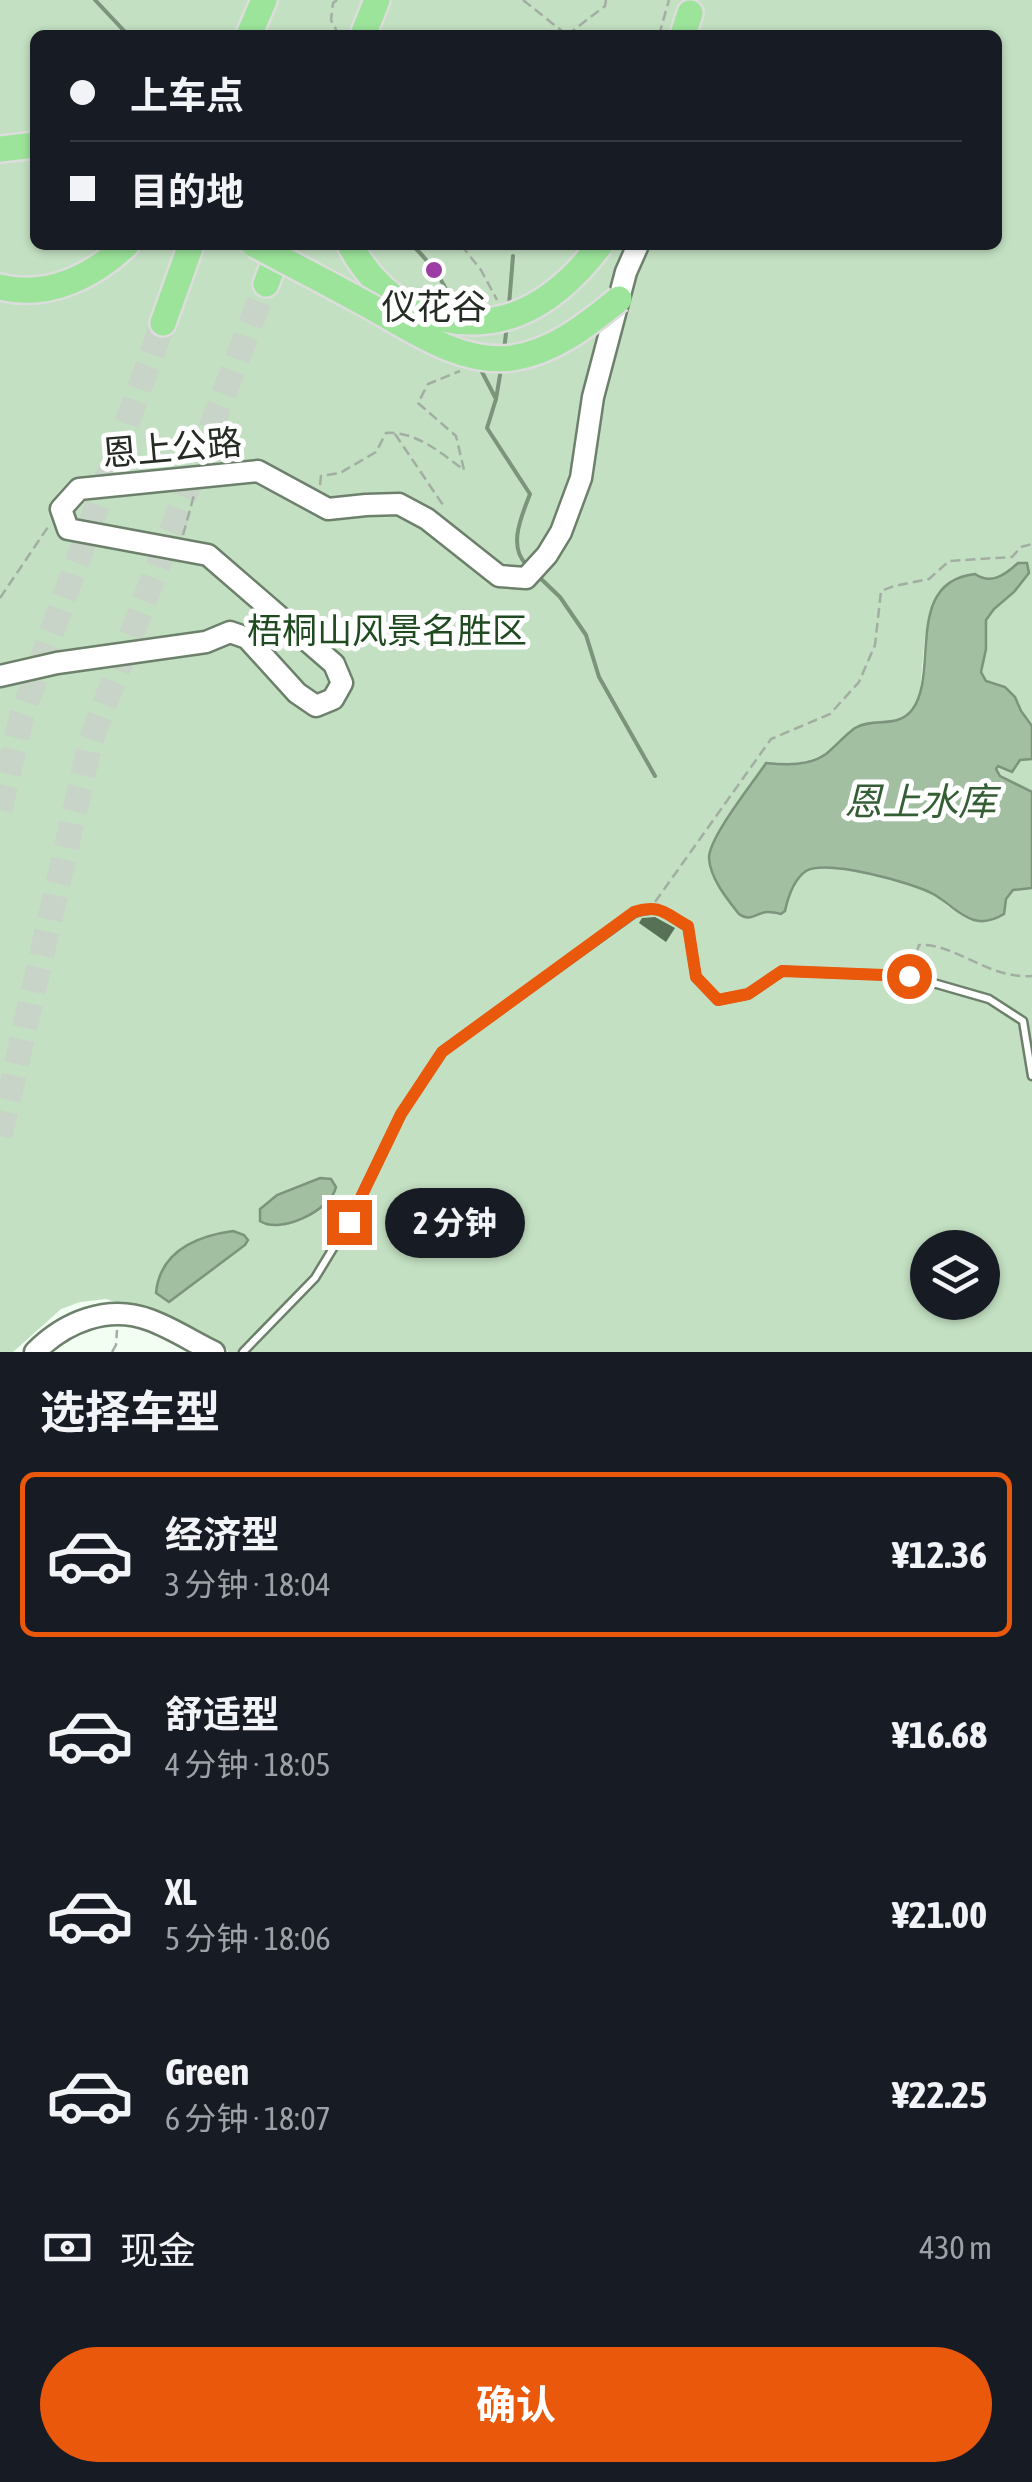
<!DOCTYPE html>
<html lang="zh">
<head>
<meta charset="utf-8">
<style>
  :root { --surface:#171b24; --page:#20242c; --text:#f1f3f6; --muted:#9ea1a6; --line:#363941; --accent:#ea580c }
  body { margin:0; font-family:"Asap Condensed","Noto Sans SC",sans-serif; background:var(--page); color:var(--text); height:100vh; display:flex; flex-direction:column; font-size:38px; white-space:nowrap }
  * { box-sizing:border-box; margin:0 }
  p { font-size:32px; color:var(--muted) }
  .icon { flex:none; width:55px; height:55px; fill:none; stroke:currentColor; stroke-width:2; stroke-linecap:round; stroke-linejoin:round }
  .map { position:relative; height:1352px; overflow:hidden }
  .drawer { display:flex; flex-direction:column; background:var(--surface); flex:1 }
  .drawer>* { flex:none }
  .top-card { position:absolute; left:30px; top:30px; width:972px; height:220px; border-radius:15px; box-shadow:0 2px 8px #0004; display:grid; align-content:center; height:220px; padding:0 40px; background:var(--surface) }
  .controls { position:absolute; left:910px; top:1230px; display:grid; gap:20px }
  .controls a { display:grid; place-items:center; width:90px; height:90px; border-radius:50%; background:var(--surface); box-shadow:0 2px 8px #0004; font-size:50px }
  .end { position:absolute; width:45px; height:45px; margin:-22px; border:12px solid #ea580c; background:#fff; box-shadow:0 0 0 5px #fff }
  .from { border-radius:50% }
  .bubble { position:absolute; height:70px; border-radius:35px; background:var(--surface); box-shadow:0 2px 8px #0004; font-size:32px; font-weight:700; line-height:70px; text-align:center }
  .top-card b { display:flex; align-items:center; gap:35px; height:95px; font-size:38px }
  .top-card b+b { border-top:2px solid var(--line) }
  .top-card i { width:25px; height:25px; background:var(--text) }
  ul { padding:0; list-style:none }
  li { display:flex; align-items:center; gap:30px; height:165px; margin:0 20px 15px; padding:0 20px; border:5px solid transparent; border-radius:15px }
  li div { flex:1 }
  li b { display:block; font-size:38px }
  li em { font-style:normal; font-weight:700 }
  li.selected { border-color:var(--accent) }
  li>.icon { width:90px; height:90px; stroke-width:1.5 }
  h2 { padding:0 40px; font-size:45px; line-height:120px }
  .pay { display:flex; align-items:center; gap:25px; height:110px; padding:0 40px; font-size:38px }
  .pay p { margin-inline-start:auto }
  .cta { display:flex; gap:20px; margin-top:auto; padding:20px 40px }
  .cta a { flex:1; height:115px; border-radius:60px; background:var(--accent); color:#fff; font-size:40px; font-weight:700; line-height:115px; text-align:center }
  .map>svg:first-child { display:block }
  .green { fill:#c3e0c2; fill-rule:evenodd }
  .water { fill:#a2bfa1; stroke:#7c937c; stroke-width:2.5 }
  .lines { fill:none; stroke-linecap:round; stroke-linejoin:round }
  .stream { stroke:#7c937c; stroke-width:4 }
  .building { fill:#567155 }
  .highway-tunnel { stroke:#c8d4c8; stroke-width:25; stroke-dasharray:25 12; stroke-linecap:butt }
  .lane-casing { stroke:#6d806c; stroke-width:11 }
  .secondary-casing { stroke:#6d806c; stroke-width:25 }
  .highway-casing { stroke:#dcdddc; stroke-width:30 }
  .path { stroke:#a3aea3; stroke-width:2.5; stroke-dasharray:10 5; stroke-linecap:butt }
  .lane { stroke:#fff; stroke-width:6 }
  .secondary { stroke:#fff; stroke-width:20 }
  .highway { stroke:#9be49a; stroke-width:25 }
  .highway-bridge-casing { stroke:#dcdddc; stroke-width:30; stroke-linecap:butt }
  .highway-bridge { stroke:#9be49a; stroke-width:25 }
  .route { stroke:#ea580c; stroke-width:12 }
  .poi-dot { fill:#9c3da5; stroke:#fff; stroke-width:4 }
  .labels { text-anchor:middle; stroke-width:10; stroke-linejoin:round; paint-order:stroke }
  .poi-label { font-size:35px; fill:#242c24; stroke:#fff }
  .street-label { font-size:35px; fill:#242c24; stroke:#fff }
  .park-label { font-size:35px; fill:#204b21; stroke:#fff }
  .water-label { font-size:38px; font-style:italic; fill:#345f34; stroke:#fff }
</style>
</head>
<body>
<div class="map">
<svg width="1032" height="1352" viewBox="0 0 1032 1352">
  <rect width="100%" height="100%" fill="#f1fef1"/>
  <g class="green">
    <path d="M0 0H1032V726C1017 707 1012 688 986 681L981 672 986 649V620L994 609 1008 598 1029 573 1026 563C1010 564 999 583 981 578L933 604 925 636 920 692 916 706 906 717 895 722 855 728 823 756 795 764 766 763 751 918 760 913 786 908C788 893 796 877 810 870 831 860 912 883 933 894 939 897 944 905 951 908 966 916 989 923 1003 914L1009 893 1019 888H1032V1352H228L227 1349 209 1336 155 1314 106 1299 80 1302 61 1309 13 1352H0ZM35 35H998V245H35ZM928 1248H982V1302H928Z"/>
    <path d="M1026 758 1032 759V792L1000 776 996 769 997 766 1005 770 1015 769 1020 760Z"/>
  </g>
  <g class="water">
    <path d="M1018 563H1027L1029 573 1014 592 994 609 986 620V649L981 672 986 681 1005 687 1015 697 1021 711 1032 726V759L1020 760 1012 772 998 766 996 769 1000 776 1032 792V888L1013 890 1006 899 1004 914C973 933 959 910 935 895 915 883 827 859 806 871 793 880 788 897 785 911L781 914C777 913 773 912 768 912 756 912 751 923 739 914 727 899 710 878 709 858 709 837 753 783 766 763 786 765 809 766 826 754 836 746 845 735 855 728 874 717 897 729 912 710 940 674 903 582 975 574 991 585 1005 575 1018 563Z"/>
    <path d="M320 1178 331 1179 336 1187C331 1210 280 1235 260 1221V1209L277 1195Z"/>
    <path d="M233 1231 244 1235 248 1240 245 1245 169 1302 156 1293C160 1251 197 1236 233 1231Z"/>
  </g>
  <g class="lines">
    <g class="stream">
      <path d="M95 0 128 35"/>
      <path d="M412 245C430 262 450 287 453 312"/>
      <path d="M509 305 513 256"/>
      <path d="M504 350 507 325"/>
      <path d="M480 368 496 399 487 428 530 494C522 515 507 547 527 565"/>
      <path d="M496 399 501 369"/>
      <path d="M537 575 560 597 586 635 599 677 655 776"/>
    </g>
  </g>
  <path class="building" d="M655 917 675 928 666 942 639 923 642 918Z"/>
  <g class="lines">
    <g class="highway-tunnel">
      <path d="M0 810 22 715 163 323"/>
      <path d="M0 1136 91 740 266 284"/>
    </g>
    <defs>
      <path id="lane" d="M243 1352 315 1278 349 1222 401 1114 443 1051 634 913C661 904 664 913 688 927L696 977 718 1000 749 994 782 971 909 976 989 999 1023 1021 1032 1076"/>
      <g id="secondary">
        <path d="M0 676 57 663 206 642 230 632 247 638 297 693 316 706 333 699 342 683 334 664 208 555 68 529 61 509 79 489 258 471 328 509 366 505 399 504 427 519 499 576 526 578 547 555 561 532 581 478 593 397 626 272 638 245"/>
        <path d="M35 1352C65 1322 108 1304 150 1320 172 1328 193 1342 214 1352"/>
      </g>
      <g id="highway">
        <path d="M249 35 264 0"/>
        <path d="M363 35 377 0"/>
        <path d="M683 35 690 13"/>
        <path d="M0 149 35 145"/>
        <path d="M350 245C365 273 385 294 412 310"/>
        <path d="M266 284 281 245"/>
        <path d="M0 287C47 299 92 277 126 245"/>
        <path d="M163 323 191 245"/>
      </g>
    </defs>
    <use href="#lane" class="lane-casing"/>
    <use href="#secondary" class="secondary-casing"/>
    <use href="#highway" class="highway-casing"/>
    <g class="path">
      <path d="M337 0 333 3 331 20 339 35"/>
      <path d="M523 0 567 35"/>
      <path d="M567 35 605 6 606 0"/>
      <path d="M659 35 669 0"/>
      <path d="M461 245 481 270 497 300"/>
      <path d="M395 434 443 505"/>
      <path d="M320 485 321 476 340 473 376 452 386 433C416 431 441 453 464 470L456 436 418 403 428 384 460 371"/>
      <path d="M183 535 194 495"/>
      <path d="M0 598 48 527"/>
      <path d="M655 902 771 739 830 714 859 682 875 645 881 591 894 586 929 579 949 561 1012 557 1021 547 1032 544"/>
      <path d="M912 967 919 945C956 943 987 979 1032 976"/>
      <path d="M112 1352 116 1345 117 1330"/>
    </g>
    <use href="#lane" class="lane"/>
    <use href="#secondary" class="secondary"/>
    <use href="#highway" class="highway"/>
    <defs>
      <g id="highway-bridge">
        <path d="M255 245C291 264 328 283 364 303 409 327 459 365 512 358 554 352 587 325 619 299"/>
        <path d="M412 310C492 341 551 310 600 245"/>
      </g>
    </defs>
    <use href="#highway-bridge" class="highway-bridge-casing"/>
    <use href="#highway-bridge" class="highway-bridge"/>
  </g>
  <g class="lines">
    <path class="route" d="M349 1222 401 1114 442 1052 634 912C661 904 664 913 688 926L696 977 718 1000 748 994 782 971 909 976"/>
  </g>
  <circle class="poi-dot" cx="434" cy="270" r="10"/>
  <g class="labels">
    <g class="poi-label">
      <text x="434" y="319">仪花谷</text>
    </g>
    <g class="street-label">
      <text transform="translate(172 448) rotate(-5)" y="12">恩上公路</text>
    </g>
    <g class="park-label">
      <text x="387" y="643">梧桐山风景名胜区</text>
    </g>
    <g class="water-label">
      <text x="920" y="815">恩上水库</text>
    </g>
  </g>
</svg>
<div class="controls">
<a><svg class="icon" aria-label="layers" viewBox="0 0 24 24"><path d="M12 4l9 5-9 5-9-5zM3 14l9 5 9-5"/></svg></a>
</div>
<i class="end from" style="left:909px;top:976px"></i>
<i class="end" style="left:349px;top:1222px"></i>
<div class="bubble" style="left:385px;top:1188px;width:140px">2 分钟</div>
<div class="top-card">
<b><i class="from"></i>上车点</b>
<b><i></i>目的地</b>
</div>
</div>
<section class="drawer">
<h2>选择车型</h2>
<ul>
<li class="selected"><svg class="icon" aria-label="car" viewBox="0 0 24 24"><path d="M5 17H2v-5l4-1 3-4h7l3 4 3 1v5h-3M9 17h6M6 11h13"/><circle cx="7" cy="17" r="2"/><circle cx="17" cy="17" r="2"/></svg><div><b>经济型</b><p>3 分钟 · 18:04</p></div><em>¥12.36</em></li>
<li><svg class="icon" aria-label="car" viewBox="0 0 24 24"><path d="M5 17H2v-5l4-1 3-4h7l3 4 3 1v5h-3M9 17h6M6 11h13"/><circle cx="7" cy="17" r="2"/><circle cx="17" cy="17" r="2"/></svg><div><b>舒适型</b><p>4 分钟 · 18:05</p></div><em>¥16.68</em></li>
<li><svg class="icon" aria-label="car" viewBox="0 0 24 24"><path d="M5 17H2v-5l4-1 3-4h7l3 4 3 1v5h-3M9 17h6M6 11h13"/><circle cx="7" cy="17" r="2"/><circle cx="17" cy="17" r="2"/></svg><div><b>XL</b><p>5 分钟 · 18:06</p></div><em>¥21.00</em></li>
<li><svg class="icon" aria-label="car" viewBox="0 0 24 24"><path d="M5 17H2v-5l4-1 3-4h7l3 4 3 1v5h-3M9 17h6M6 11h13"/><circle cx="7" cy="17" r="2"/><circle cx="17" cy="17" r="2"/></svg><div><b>Green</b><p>6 分钟 · 18:07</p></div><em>¥22.25</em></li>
</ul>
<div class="pay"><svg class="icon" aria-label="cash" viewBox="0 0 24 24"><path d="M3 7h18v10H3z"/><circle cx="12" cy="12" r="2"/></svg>现金<p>430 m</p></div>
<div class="cta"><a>确认</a></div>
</section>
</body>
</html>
